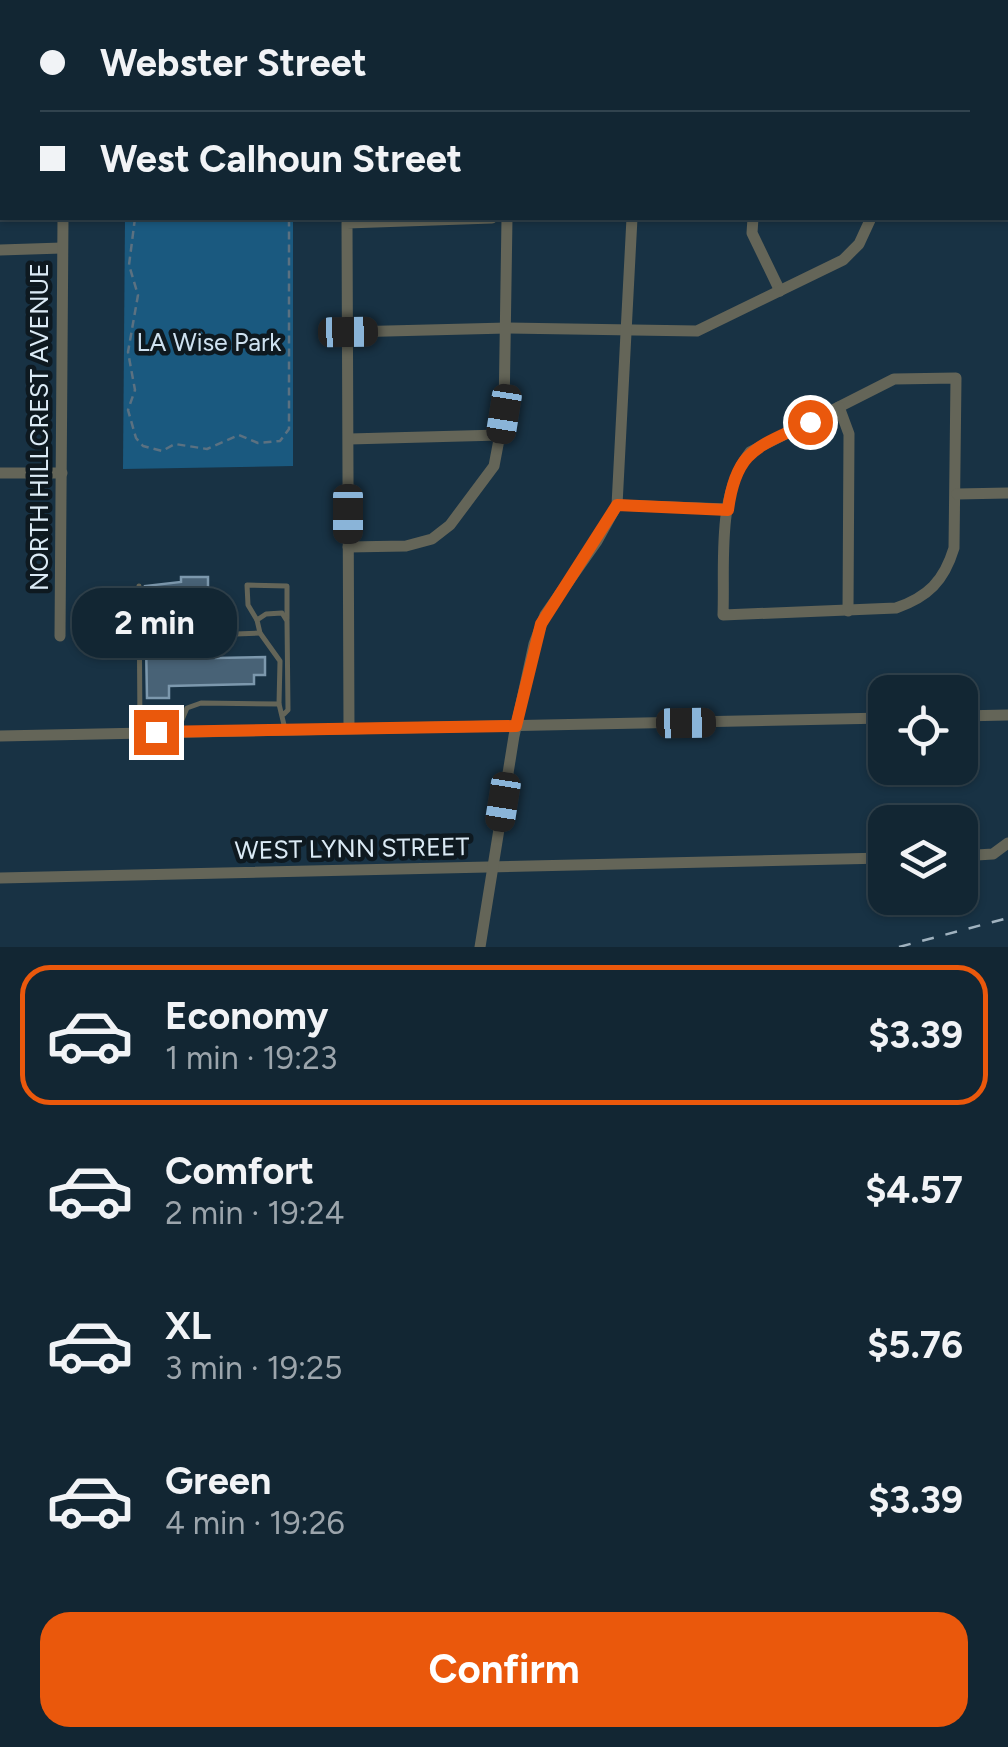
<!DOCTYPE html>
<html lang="en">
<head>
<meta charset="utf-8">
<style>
  :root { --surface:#122633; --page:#1f323f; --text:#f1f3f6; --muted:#9ca5ac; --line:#31434e; --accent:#ea580c }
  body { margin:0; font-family:Figtree,sans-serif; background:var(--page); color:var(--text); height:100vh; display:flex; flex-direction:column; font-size:38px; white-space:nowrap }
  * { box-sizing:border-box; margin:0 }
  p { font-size:32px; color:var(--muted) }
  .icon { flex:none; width:55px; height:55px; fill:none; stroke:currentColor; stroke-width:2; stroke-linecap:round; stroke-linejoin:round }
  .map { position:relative; height:947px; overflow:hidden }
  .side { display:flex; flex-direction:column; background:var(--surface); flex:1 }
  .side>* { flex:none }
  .guide { position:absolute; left:0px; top:0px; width:1010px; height:220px; box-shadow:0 2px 8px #0004,0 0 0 2px var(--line); display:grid; align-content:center; height:220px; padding:0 40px; background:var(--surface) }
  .buttons { position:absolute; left:868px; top:675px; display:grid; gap:20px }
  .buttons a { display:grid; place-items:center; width:110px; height:110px; border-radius:20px; background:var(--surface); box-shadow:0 2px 8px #0004,0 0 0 2px var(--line); font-size:50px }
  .end { position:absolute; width:45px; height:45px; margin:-22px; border:12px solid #ea580c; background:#fff; box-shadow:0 0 0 5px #fff }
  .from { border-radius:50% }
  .bubble { position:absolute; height:70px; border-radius:30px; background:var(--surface); box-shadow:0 2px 8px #0004,0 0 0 2px var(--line); font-size:32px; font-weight:700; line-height:70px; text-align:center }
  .car { position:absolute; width:30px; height:60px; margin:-30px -15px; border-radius:12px; box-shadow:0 0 8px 2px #0007; background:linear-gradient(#222 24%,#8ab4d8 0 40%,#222 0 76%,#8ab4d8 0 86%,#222 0) }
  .guide b { display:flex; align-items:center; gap:35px; height:95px; font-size:38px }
  .guide b+b { border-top:2px solid var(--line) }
  .guide i { width:25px; height:25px; background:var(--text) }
  ul { padding:18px 0 0; list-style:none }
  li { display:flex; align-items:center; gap:30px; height:140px; margin:0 20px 15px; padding:0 20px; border:5px solid transparent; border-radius:30px }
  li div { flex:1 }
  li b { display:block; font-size:38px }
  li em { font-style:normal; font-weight:700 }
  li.selected { border-color:var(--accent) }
  li>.icon { width:90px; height:90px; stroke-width:1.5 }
  .cta { display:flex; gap:20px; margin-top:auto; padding:20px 40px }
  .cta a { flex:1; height:115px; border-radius:30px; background:var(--accent); color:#fff; font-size:40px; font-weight:700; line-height:115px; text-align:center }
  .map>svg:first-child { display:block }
  .green { fill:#1a597f }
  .building { fill:#486276; stroke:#7c98ad; stroke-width:2.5 }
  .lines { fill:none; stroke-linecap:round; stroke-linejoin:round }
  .path { stroke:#5b7181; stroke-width:2.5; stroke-dasharray:8 5; stroke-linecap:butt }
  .service { stroke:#646558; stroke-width:5 }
  .minor { stroke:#646558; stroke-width:11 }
  .tertiary { stroke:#646558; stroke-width:14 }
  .rail { stroke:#a0b2bf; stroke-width:2.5; stroke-dasharray:12 12; stroke-linecap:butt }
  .route { stroke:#ea580c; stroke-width:12 }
  .labels { text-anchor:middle; stroke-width:9; stroke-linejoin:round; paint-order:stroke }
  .park-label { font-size:25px; fill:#cee1f0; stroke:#0e1920 }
  .street-label { font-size:25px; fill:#dbeaf5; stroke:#0e1920 }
</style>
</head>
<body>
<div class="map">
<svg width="1008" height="947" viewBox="0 0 1008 947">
  <rect width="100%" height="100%" fill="#183244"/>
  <path class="green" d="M125 218H293V466L123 469Z"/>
  <path class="building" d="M181 577H208V607L174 608 175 633H199V647H216V658L265 657V675H254V684L169 686V698H147L145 586 181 582Z"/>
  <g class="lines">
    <path class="path" d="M135 218 129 265 138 295 128 352 135 390 128 410 136 438 143 446 162 451 175 444 207 449 239 435 258 443 280 441 289 429V218"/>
    <g class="service">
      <path d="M139 586 140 730"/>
      <path d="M257 620 248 605 247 585 287 586V619"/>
      <path d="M208 635 260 633"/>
      <path d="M284 714 288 710 287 621 282 613 266 614 257 620 260 633 280 661 279 704 285 729"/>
      <path d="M178 729 187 708 201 703 279 704"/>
    </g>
    <g class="minor">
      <path d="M146 0V2"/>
      <path d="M753 218 752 233 780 291"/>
      <path d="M0 250 62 248"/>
      <path d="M348 332 507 328 697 331 843 260 859 244 871 218"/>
      <path d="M956 378 954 548C944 581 928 597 896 608L723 615C725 562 716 496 750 452L894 379Z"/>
      <path d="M839 407 849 434 848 611"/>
      <path d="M349 439 500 435"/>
      <path d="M0 473H62"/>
      <path d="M957 494 1008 493"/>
      <path d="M617 505 727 509"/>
      <path d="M348 547 406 546 432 539 450 525 494 466 504 413 507 218"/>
      <path d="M60 636 63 218"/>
      <path d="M960 716 1008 715"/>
      <path d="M349 728 347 223 492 218"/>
      <path d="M0 736 885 718"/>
      <path d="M960 856 993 854 1008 843"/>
      <path d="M0 878 885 858"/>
      <path d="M480 947 514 736 534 644 545 615 597 541 617 505 632 218"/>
    </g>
    <path class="tertiary" d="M0 162H2"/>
    <path class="rail" d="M899 947 1008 918"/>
  </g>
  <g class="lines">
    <path class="route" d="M156 732 516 726 541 624 617 505 728 510C736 448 759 447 810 422"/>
  </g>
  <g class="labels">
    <g class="park-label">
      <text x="209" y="351">LA Wise Park</text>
    </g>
    <g class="street-label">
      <text transform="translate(39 427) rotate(-90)" y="9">NORTH HILLCREST AVENUE</text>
      <text transform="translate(352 848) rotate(-1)" y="9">WEST LYNN STREET</text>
    </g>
  </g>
</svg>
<div class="buttons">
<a><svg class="icon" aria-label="locate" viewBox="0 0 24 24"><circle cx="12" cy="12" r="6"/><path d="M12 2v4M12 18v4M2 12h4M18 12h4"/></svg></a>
<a><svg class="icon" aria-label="layers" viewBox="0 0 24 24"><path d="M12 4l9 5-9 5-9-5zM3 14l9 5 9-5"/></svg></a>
</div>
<i class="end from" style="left:810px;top:422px"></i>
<i class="end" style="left:156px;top:732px"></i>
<div class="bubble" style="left:72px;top:588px;width:165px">2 min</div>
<i class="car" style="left:348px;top:332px;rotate:89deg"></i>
<i class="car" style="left:504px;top:414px;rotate:189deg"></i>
<i class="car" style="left:348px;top:514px;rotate:180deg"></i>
<i class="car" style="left:686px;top:723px;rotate:89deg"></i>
<i class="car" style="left:503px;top:802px;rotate:189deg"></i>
<div class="guide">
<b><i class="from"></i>Webster Street</b>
<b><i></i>West Calhoun Street</b>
</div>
</div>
<section class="side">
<ul>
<li class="selected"><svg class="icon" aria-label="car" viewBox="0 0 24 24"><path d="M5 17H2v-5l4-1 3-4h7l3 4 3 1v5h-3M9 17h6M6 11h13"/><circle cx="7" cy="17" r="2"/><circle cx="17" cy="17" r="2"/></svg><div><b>Economy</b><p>1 min · 19:23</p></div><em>$3.39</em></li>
<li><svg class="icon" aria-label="car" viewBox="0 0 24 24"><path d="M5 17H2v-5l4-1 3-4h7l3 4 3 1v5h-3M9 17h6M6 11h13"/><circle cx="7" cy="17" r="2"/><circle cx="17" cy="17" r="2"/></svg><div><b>Comfort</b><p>2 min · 19:24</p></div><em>$4.57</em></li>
<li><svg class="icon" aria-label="car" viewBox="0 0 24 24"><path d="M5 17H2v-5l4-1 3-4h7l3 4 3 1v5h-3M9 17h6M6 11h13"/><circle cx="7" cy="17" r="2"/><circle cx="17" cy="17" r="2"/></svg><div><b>XL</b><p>3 min · 19:25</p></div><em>$5.76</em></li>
<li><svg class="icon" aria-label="car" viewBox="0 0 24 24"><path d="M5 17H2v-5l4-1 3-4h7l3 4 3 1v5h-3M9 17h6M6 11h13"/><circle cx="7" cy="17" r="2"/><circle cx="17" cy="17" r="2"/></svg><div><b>Green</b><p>4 min · 19:26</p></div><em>$3.39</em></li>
</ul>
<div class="cta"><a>Confirm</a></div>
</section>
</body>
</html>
